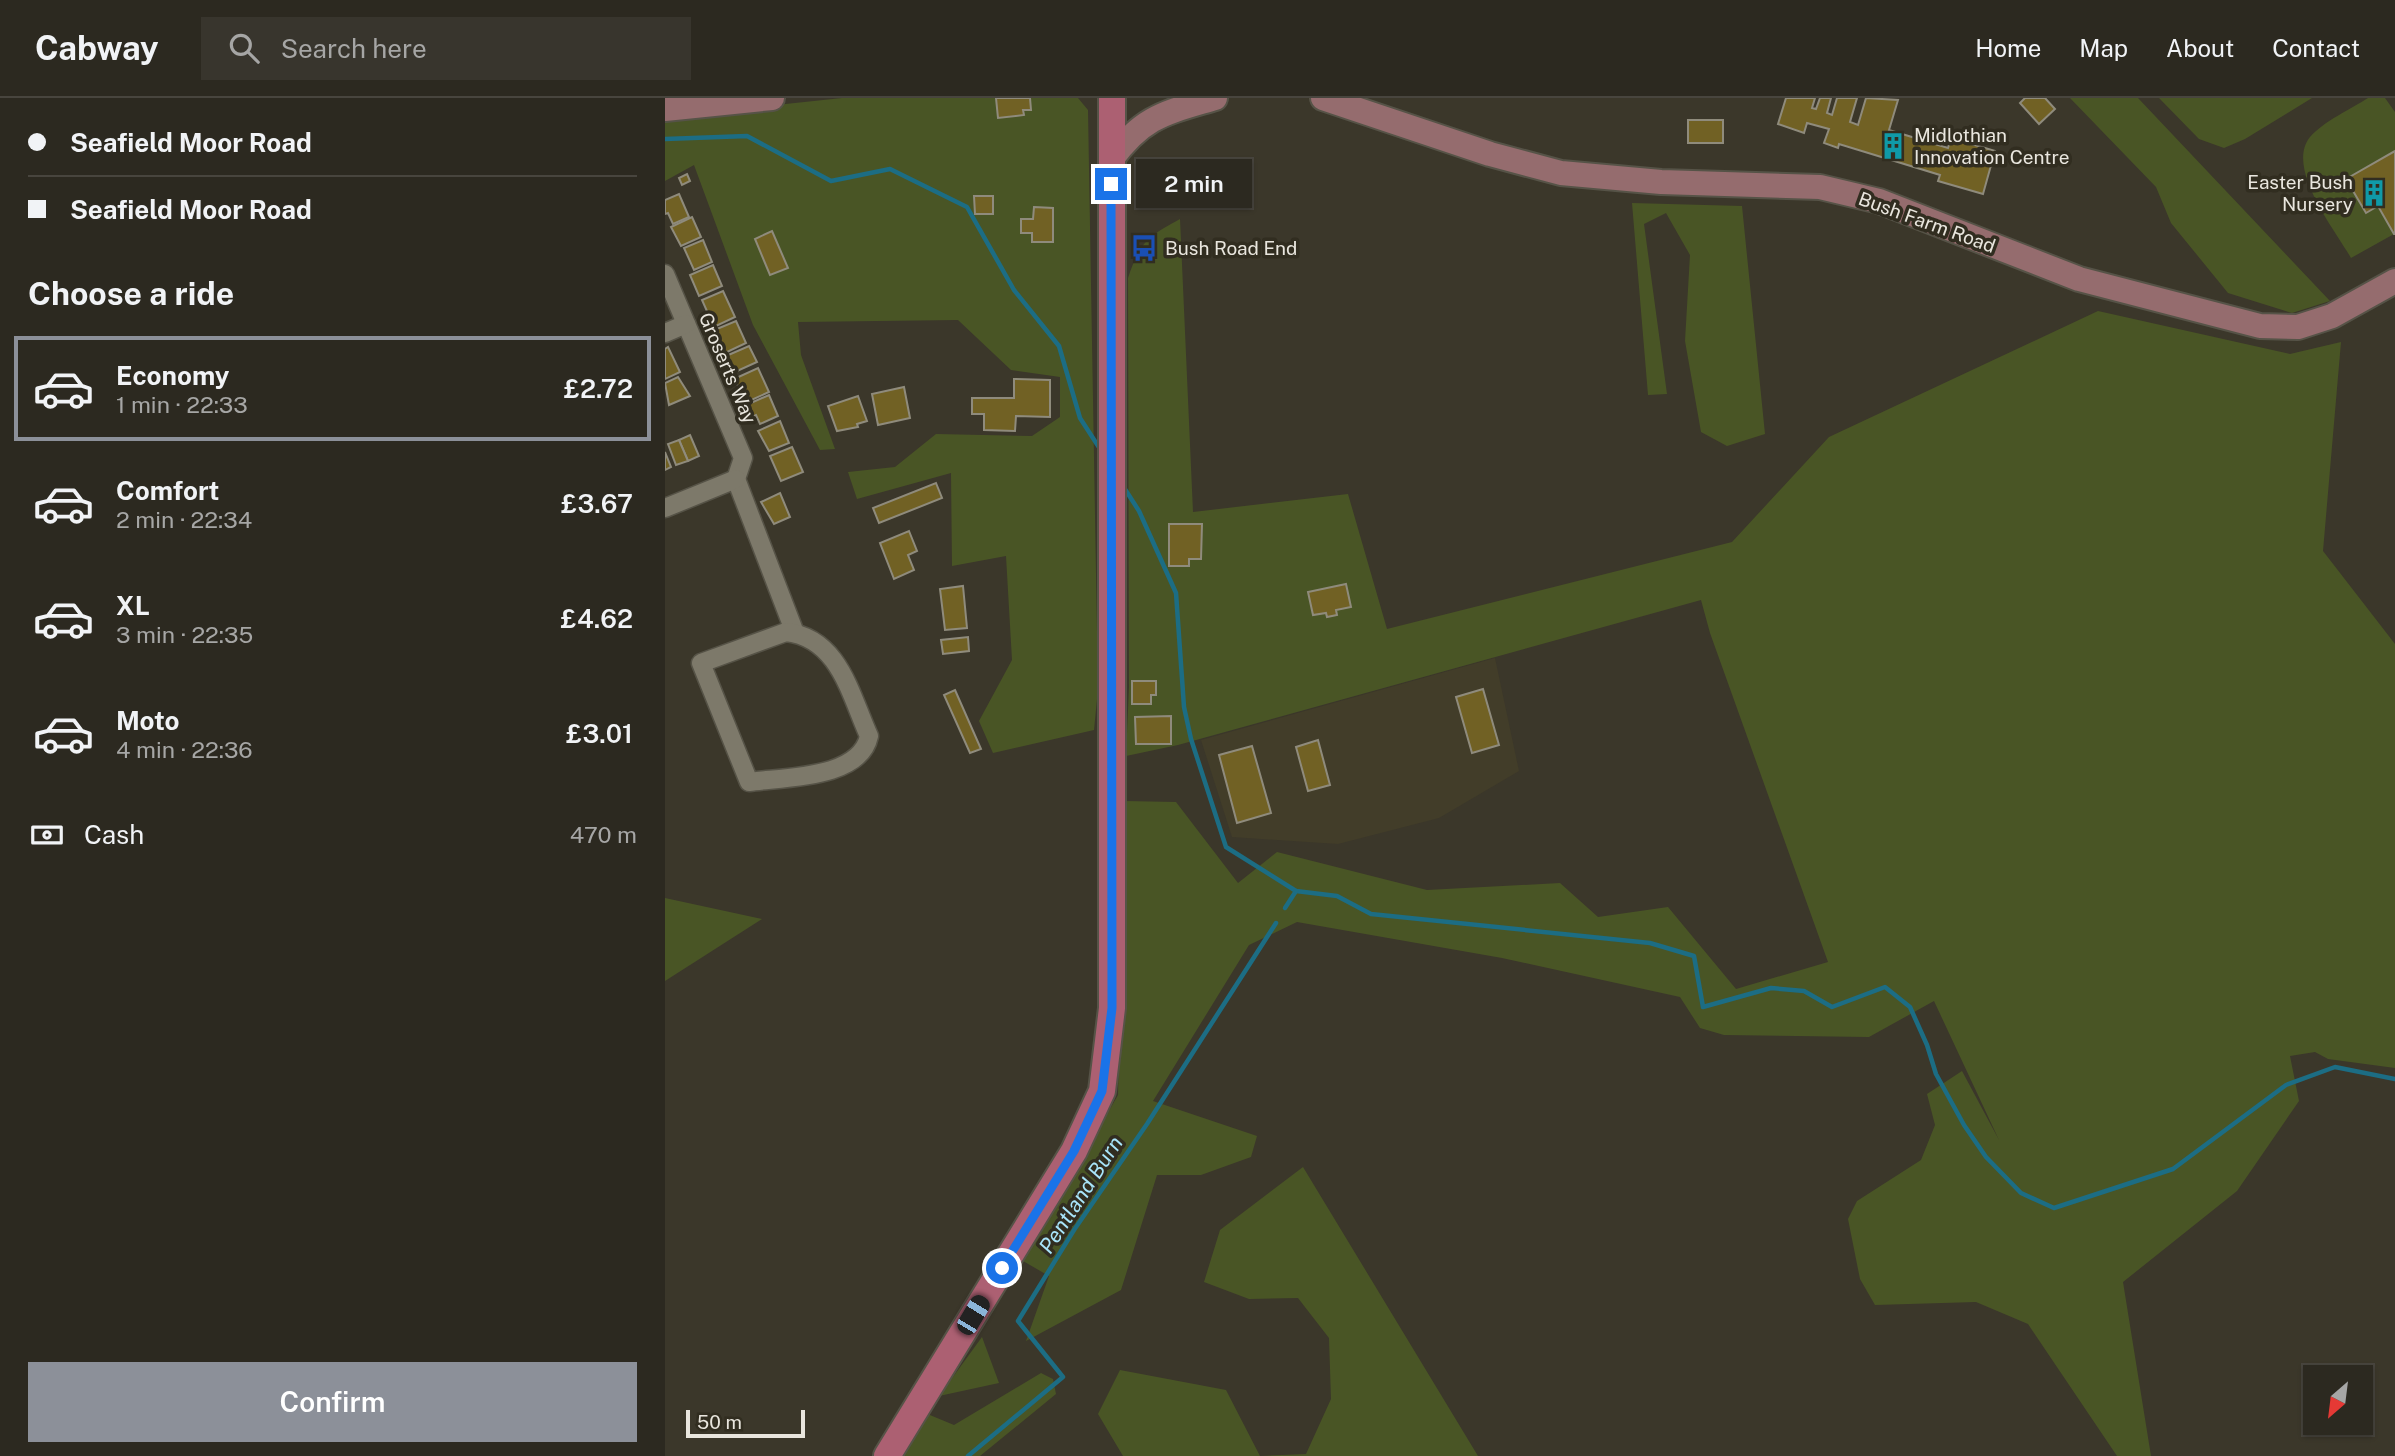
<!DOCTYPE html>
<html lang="en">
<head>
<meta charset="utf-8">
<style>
  :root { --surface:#2c2920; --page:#38352d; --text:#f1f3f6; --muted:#a6a6a5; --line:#48453e; --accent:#8c9099 }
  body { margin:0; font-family:"Public Sans",sans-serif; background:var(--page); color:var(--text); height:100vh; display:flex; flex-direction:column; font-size:26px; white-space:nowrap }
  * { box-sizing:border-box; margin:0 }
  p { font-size:23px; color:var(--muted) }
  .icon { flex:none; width:38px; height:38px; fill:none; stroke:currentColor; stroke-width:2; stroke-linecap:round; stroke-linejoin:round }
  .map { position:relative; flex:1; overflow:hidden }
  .drawer { display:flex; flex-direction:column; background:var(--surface); width:665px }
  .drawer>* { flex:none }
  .banner { display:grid; align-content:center; height:154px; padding:0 28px; background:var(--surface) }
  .needle { width:46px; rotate:208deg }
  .tools { position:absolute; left:1638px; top:1267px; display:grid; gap:14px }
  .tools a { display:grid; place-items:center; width:70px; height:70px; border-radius:0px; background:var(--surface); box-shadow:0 2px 5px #0004,0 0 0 2px var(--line); font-size:35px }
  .scale { position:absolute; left:21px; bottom:18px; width:119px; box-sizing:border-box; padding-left:7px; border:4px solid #e9e6de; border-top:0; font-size:19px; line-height:24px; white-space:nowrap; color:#e9e6de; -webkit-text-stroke:5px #312d20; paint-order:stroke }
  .end { position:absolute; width:32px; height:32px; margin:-16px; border:9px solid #1a73e8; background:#fff; box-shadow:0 0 0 4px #fff }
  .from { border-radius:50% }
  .bubble { position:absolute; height:49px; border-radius:0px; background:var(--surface); box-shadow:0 2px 5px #0004,0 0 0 2px var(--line); font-size:23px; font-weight:600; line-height:49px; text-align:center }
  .car { position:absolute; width:21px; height:42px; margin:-21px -10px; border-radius:9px; box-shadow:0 0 5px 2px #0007; background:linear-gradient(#222 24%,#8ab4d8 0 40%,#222 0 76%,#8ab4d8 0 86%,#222 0) }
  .banner b { display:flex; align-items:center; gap:24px; height:66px; font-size:26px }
  .banner b+b { border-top:2px solid var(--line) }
  .banner i { width:18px; height:18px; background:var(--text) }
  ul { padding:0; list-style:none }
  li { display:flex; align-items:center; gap:21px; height:105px; margin:0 14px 10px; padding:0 14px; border:4px solid transparent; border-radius:0px }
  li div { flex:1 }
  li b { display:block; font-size:26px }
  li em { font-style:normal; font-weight:600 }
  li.on { border-color:var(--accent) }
  li>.icon { width:63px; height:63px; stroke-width:1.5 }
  h2 { padding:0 28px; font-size:32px; line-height:84px }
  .pay { display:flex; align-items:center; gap:18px; height:77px; padding:0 28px; font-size:26px }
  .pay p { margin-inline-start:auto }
  .action { display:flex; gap:14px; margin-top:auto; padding:14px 28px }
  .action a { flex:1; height:80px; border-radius:0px; background:var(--accent); color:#fff; font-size:28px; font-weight:600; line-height:80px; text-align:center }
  header { display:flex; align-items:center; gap:42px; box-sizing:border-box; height:98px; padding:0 35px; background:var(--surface); border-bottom:2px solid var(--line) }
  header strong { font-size:33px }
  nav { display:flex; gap:38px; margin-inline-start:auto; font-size:24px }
  .search { width:490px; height:63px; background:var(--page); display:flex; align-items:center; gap:18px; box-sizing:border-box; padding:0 24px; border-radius:0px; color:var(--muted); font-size:26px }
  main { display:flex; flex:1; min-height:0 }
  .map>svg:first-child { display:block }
  .built { fill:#423d29 }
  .green { fill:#495525 }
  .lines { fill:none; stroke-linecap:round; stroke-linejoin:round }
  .stream { stroke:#1c6d84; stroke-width:4.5 }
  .building { fill:#716124; stroke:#8f8b7c; stroke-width:2 }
  .street-casing { stroke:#565347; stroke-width:21 }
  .secondary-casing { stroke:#565347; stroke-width:28 }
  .primary-casing { stroke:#565347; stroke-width:30 }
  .street { stroke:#7d796a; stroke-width:18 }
  .secondary { stroke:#956c6e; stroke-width:24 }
  .primary { stroke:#ac6072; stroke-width:26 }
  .route { stroke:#1a73e8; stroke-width:9 }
  .labels { text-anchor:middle; stroke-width:7; stroke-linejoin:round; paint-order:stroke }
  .poi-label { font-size:19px; fill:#e9e6de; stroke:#312d20; text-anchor:start }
  .street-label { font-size:19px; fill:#e9e6de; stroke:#312d20 }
  .water-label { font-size:21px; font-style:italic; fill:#a9e5fa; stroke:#312d20 }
</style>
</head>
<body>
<header>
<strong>Cabway</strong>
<div class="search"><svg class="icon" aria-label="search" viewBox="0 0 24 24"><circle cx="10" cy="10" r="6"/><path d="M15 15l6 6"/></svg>Search here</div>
<nav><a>Home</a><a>Map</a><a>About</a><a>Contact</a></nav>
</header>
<main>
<section class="drawer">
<div class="banner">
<b><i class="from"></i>Seafield Moor Road</b>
<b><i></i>Seafield Moor Road</b>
</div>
<h2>Choose a ride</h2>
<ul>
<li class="on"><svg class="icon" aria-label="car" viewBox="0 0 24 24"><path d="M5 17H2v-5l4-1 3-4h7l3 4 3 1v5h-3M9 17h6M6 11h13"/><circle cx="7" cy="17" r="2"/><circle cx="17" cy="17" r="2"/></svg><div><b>Economy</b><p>1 min · 22:33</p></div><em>£2.72</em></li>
<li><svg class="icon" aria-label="car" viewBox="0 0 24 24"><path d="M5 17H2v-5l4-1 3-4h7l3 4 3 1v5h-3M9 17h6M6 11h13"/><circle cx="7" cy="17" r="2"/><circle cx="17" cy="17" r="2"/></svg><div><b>Comfort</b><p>2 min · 22:34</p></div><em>£3.67</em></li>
<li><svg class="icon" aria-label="car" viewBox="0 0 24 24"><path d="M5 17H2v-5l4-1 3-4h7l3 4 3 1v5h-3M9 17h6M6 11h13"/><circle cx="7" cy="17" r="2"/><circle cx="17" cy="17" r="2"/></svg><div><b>XL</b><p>3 min · 22:35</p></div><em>£4.62</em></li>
<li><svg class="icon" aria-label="car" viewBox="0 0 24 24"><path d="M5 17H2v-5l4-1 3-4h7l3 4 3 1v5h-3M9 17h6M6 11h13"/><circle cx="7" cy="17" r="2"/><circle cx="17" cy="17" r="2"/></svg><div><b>Moto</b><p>4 min · 22:36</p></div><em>£3.01</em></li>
</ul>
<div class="pay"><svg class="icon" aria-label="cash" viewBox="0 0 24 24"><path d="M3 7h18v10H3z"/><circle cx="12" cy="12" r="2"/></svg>Cash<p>470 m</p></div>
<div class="action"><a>Confirm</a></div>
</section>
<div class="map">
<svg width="1730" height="1358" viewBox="0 0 1730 1358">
  <rect width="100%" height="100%" fill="#3b372a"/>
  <path class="built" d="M830 560 854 673 774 720 673 746 567 739 536 642Z"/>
  <g class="green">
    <path d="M177 0H413L423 12 433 591 429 632 328 655 314 623 347 562 341 458 287 468 286 375 192 401 183 374 230 369 271 336 367 338 395 319V279L346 272 293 222 133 224 136 257 170 351 155 352 88 227 29 67 0 83V19Z"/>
    <path d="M1405 0H1473L1665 203 1627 215 1563 195 1506 125 1491 89Z"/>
    <path d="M1494 0H1647L1580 41 1559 50 1534 41Z"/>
    <path d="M1703 0H1720L1730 14V53L1681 82 1700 114 1713 108 1729 136 1686 160C1670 132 1620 70 1645 39 1659 23 1686 11 1703 0Z"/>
    <path d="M967 105 1077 108 1100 336 1062 348 1036 334 1020 243 1025 157 1001 115 979 126 1002 296 983 297Z"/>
    <path d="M515 121 528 414 683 396 722 531 1067 444 1164 339 1433 213 1625 256 1676 244 1658 453 1730 546V970L1663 961 1650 954 1625 958 1634 1003 1572 1093 1458 1184 1486 1358H1452L1363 1226 1311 1204 1210 1207 1195 1181 1183 1121 1192 1103 1256 1062 1270 1027 1262 996 1297 973 1334 1042 1269 903 1204 939 1059 937 1035 930 1015 899 837 860 632 824 584 847 488 1003 592 1038 586 1059 536 1077H492L456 1192 361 1243 384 1178 358 1163 453 997 459 703 511 704 573 785 612 754 762 792 895 785 933 819 1003 809 1071 891 1163 864 1045 535 1036 502 513 647 461 658 464 589 463 180C475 144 482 139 515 121Z"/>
    <path d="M0 800 97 821 0 883Z"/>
    <path d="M638 1069 813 1358H458L433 1316 455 1272 561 1292 595 1358 641 1356 666 1301 664 1240 633 1200 584 1201 539 1184 555 1132Z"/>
    <path d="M317 1239 334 1285 274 1298Z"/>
    <path d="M376 1275 388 1281 391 1296 315 1358H234L260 1315 289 1327Z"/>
  </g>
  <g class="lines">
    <g class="stream">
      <path d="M0 41 82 38 166 83 225 71 302 109 349 192 394 248 415 320 437 354"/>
      <path d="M458 388 474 413 511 495 519 609 526 641 561 749 631 793 672 798 706 816 985 845 1029 858 1038 909 1106 890 1139 893 1167 909 1220 889 1245 909 1262 947 1271 976 1299 1027 1321 1059 1356 1095 1389 1110 1508 1071 1621 987 1670 969 1730 981"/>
      <path d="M620 810 631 793"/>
      <path d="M303 1358 398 1279 353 1223 409 1132 482 1026 611 825"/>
    </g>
  </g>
  <g class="building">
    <path d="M331 0H365L366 12H358L359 17 333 20Z"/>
    <path d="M1121 0H1150L1147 10 1151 11 1155 0H1166L1162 15 1167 17 1172 0H1192L1185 24 1193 27 1201 0 1233 2 1224 32 1283 50 1286 40 1330 53 1318 96 1273 83 1275 77 1174 46 1173 50 1159 45 1164 31 1142 25 1139 35 1113 26Z"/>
    <path d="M1360 0H1380L1390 11 1374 26 1355 5Z"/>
    <rect x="1023" y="22" width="35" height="23"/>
    <path d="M1730 53V136H1729L1713 108 1701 115 1681 81Z"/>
    <path d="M22 76 25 83 17 87 14 80Z"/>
    <path d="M14 96 24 119 8 126 3 115 0 116V102Z"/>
    <path d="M309 98H328V116H310Z"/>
    <path d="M369 109 388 110V144H367V135H356V121H368Z"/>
    <path d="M27 119 36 139 16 148 6 129Z"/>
    <path d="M107 133 123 170 105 177 90 141Z"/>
    <path d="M38 142 47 164 29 172 19 150Z"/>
    <path d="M48 167 57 188 34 198 25 177Z"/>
    <path d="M58 193 70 219 49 229 37 202Z"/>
    <path d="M71 223 81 245 60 255 47 233Z"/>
    <path d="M84 248 92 264 70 274 61 258Z"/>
    <path d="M3 249 15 274 0 281V251Z"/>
    <path d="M93 270 104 294 82 304 69 281Z"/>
    <path d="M13 279 25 298 4 307 0 285Z"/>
    <path d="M349 281 385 282V319L351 318 350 333 319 332V316H307V300H349Z"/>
    <path d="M239 289 245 320 213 327 207 296Z"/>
    <path d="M104 297 113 318 95 326 91 317 84 320 79 308Z"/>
    <path d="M193 298 202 323 192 326 193 329 172 333 163 308Z"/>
    <path d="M115 323 124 345 104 353 93 333Z"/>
    <path d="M25 337 34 358 23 363 14 342Z"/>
    <path d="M14 342 23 363 11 367 3 346Z"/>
    <path d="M127 349 138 374 116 383 105 358Z"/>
    <path d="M0 354 6 369 0 372Z"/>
    <path d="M271 385 277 400 214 425 208 410Z"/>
    <path d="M115 395 125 419 109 426 96 404Z"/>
    <path d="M504 426H537L536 461H524V468H504Z"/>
    <path d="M244 433 252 453 243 457 249 472 229 481 215 445Z"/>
    <path d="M681 486 686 509 671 512 672 517 662 519 661 515 648 517 643 494Z"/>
    <path d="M298 488 302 530 280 532 275 491Z"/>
    <path d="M303 539 304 553 278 556 276 542Z"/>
    <path d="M467 583H491V597H486V606H467Z"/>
    <path d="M818 591 834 647 807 655 791 599Z"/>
    <path d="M290 592 316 651 305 655 279 597Z"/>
    <path d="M506 618V646H471L470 619Z"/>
    <path d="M653 642 665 687 643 693 631 649Z"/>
    <path d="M587 648 606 715 572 725 554 657Z"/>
  </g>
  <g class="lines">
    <defs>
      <g id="street">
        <path d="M0 176 78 360 71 381"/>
        <path d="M0 235 21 226"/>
        <path d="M71 381 130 535"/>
        <path d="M0 410 71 381"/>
        <path d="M121 534C174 540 185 596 204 638 195 681 120 679 84 684L36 565Z"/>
      </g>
      <g id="secondary">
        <path d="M658 0 825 56 896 75 996 84 1155 89 1214 103 1414 181 1595 228 1633 229 1667 218 1730 183"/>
        <path d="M0 11 107 0"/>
        <path d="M446 62C478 18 500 15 550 0"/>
      </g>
      <path id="primary" d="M222 1358 409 1053 437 993 447 910V0"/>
    </defs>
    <use href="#street" class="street-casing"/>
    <use href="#secondary" class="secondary-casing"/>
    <use href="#primary" class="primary-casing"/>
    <use href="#street" class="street"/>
    <use href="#secondary" class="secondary"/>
    <use href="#primary" class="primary"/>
  </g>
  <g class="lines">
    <path class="route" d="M337 1170 409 1053 437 993 447 910 446 86"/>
  </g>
  <defs>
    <symbol id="building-bare" viewBox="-9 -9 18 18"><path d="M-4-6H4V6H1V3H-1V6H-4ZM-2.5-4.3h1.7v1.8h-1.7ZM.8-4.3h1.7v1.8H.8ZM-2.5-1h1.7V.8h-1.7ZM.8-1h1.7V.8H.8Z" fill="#0f9aa8" stroke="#312d20" stroke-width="2.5" paint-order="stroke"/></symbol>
    <symbol id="bus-bare" viewBox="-9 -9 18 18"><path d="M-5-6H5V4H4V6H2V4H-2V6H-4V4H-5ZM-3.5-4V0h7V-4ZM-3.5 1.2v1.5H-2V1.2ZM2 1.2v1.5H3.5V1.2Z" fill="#1a4fb4" stroke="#312d20" stroke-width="2.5" paint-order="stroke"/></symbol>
  </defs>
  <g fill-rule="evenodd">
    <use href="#building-bare" x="1209" y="29" width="38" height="38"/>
    <use href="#building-bare" x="1690" y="76" width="38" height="38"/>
    <use href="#bus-bare" x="460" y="131" width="38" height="38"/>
  </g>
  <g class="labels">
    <g class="poi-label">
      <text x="1249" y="44">Midlothian<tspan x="1249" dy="22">Innovation Centre</tspan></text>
      <text x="1688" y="91" text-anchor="end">Easter Bush<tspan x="1688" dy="22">Nursery</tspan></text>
      <text x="500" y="157">Bush Road End</text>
    </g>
    <g class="street-label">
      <text transform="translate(1262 124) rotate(20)" y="7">Bush Farm Road</text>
      <text transform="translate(63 270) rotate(67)" y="7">Groserts Way</text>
    </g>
    <g class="water-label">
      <text transform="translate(416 1097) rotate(-57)" y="7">Pentland Burn</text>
    </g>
  </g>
</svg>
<div class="tools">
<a><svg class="needle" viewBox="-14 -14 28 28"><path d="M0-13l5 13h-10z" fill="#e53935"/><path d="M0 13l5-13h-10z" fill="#a6a6a5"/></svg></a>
</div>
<div class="scale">50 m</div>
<i class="end from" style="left:337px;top:1170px"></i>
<i class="end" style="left:446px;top:86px"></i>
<div class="bubble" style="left:471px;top:61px;width:116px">2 min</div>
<i class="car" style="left:308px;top:1217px;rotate:31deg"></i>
</div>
</main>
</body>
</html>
